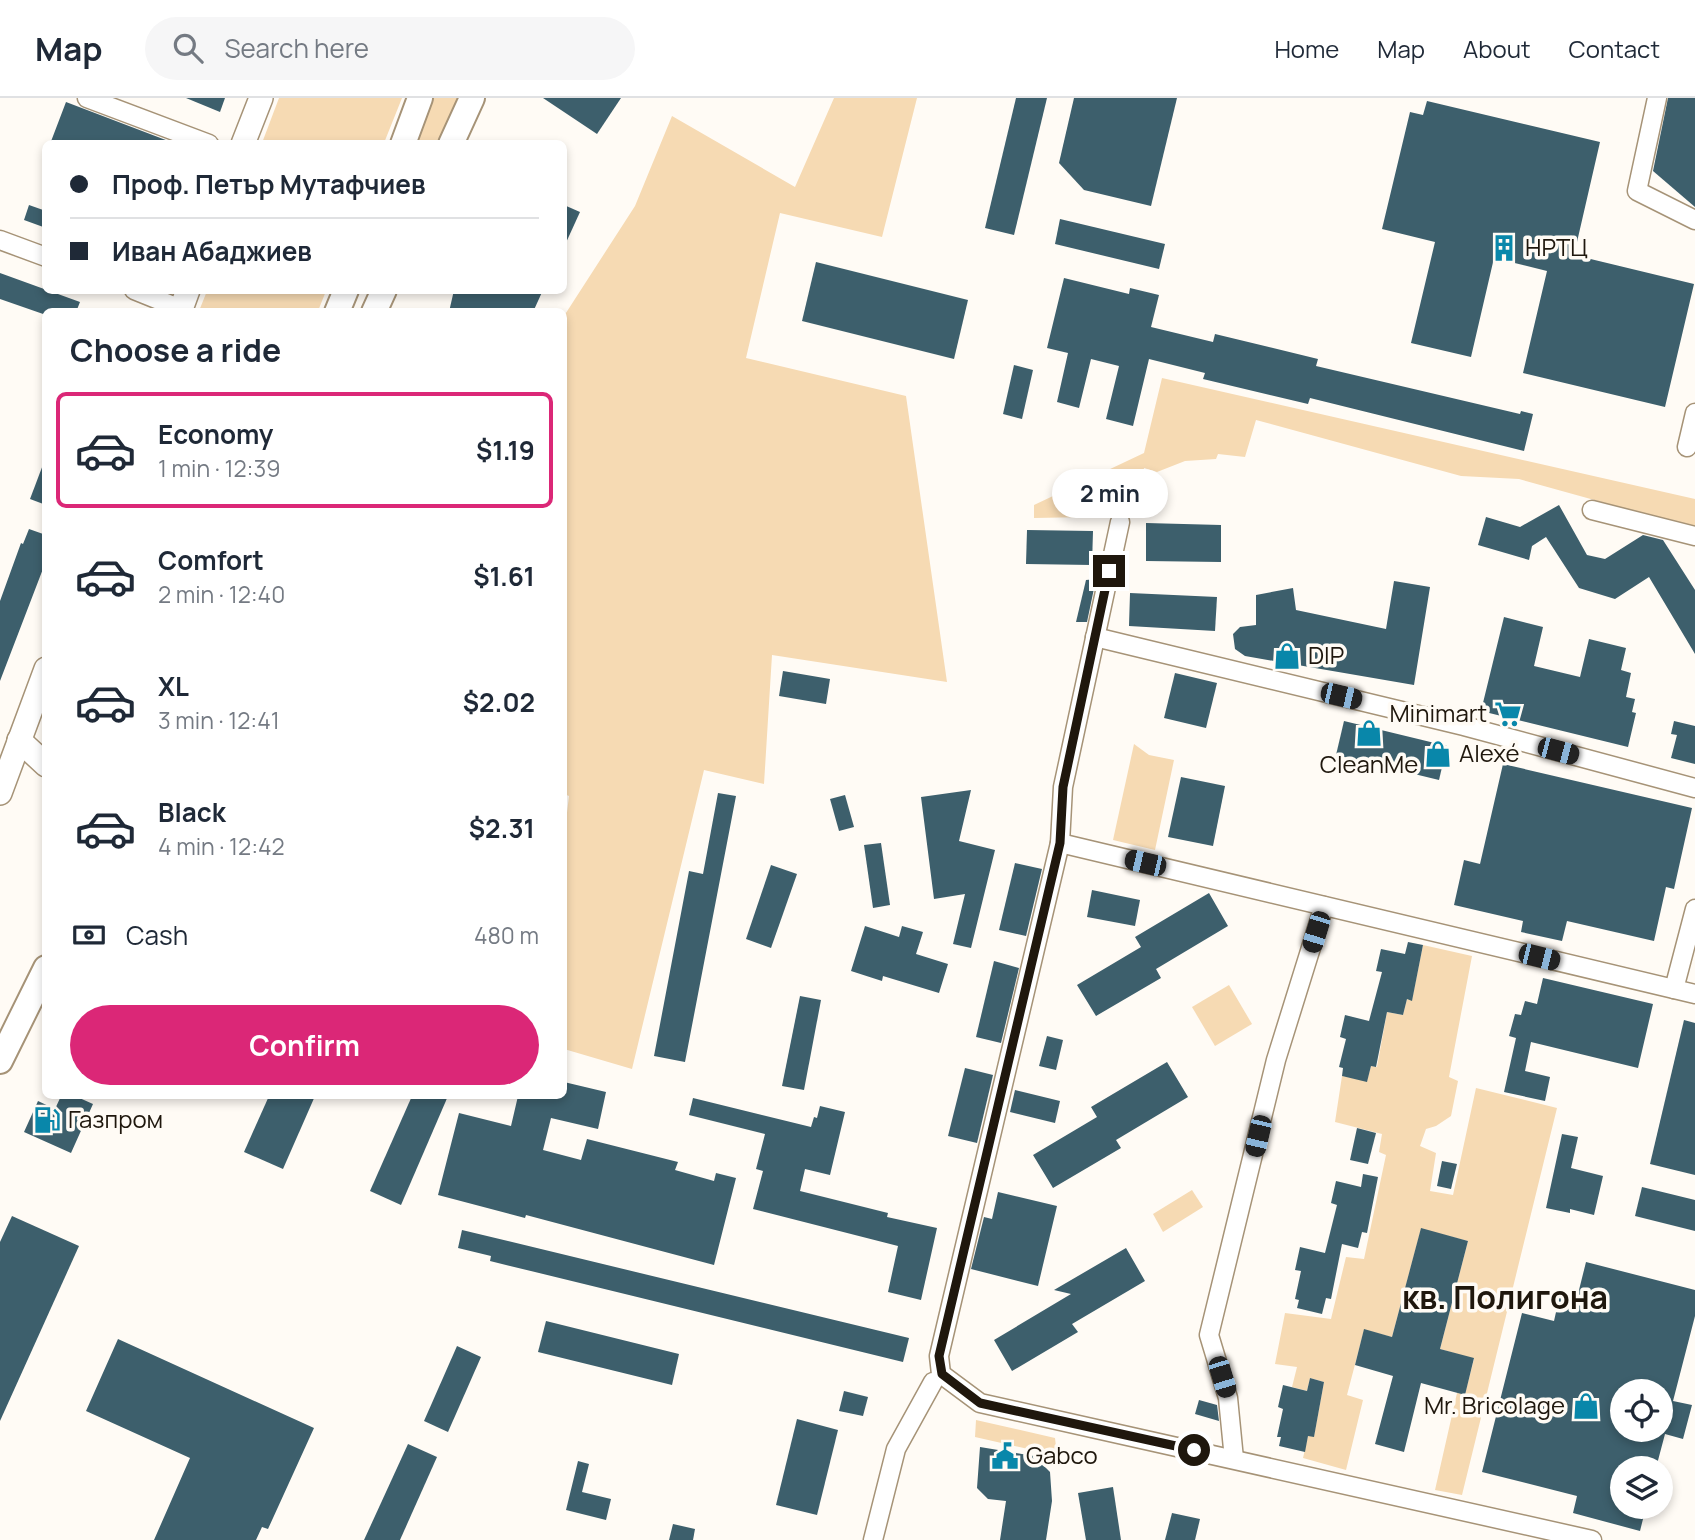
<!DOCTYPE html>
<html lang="en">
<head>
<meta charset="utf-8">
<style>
  :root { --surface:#fff; --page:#f6f6f7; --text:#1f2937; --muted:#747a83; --line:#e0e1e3; --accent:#db2777 }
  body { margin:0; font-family:Manrope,sans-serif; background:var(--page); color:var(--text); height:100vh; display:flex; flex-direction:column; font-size:26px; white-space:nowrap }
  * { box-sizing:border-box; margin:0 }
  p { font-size:23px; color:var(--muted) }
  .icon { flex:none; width:38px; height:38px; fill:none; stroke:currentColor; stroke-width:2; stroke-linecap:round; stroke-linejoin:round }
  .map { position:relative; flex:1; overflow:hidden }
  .sheet { position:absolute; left:42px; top:210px; width:525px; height:791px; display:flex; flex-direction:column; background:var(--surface); border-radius:10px; box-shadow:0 4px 10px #0003 }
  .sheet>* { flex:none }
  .banner { position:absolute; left:42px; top:42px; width:525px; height:154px; border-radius:10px; box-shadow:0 4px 10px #0003; display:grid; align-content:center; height:154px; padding:0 28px; background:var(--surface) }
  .fabs { position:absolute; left:1610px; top:1281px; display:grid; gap:14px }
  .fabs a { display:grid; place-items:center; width:63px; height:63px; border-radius:50%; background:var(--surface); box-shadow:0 4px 10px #0003; font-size:35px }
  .end { position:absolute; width:32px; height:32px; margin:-16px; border:9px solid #1f170d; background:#fff; box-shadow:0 0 0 4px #fff }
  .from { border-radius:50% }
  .bubble { position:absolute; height:49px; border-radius:24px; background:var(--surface); box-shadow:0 4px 10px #0003; font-size:23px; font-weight:700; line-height:49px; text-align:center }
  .car { position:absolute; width:21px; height:42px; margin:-21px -10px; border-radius:9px; box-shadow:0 0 5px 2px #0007; background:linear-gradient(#222 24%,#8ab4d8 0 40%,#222 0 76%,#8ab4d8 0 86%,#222 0) }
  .banner b { display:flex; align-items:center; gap:24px; height:66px; font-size:26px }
  .banner b+b { border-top:2px solid var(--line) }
  .banner i { width:18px; height:18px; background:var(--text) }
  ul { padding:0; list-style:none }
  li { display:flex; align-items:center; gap:21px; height:116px; margin:0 14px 10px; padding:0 14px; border:4px solid transparent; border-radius:10px }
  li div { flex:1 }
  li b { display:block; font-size:26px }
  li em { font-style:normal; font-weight:700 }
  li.active { border-color:var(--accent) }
  li>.icon { width:63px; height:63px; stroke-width:1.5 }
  h2 { padding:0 28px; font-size:32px; line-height:84px }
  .pay { display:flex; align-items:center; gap:18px; height:77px; padding:0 28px; font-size:26px }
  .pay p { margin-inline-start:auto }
  .cta { display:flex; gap:14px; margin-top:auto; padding:14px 28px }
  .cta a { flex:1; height:80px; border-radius:42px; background:var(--accent); color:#fff; font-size:28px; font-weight:700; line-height:80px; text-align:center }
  header { display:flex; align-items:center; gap:42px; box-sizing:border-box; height:98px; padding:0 35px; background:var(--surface); border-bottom:2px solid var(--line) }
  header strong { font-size:33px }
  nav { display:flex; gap:38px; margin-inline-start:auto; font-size:24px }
  .search { width:490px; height:63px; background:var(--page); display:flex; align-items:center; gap:18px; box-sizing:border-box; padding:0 24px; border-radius:38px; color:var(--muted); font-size:26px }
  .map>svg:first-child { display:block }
  .green { fill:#f6dab3 }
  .building { fill:#3d5f6c; fill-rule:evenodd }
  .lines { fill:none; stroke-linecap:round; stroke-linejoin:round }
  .minor-casing { stroke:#a69377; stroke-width:21 }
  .tertiary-casing { stroke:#a69377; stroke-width:26 }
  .secondary-casing { stroke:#a69377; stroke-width:28 }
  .minor { stroke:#fff; stroke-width:18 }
  .tertiary { stroke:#fff; stroke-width:23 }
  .secondary { stroke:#fff; stroke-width:24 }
  .route { stroke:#1f170d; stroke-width:9 }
  .labels { text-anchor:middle; stroke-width:7; stroke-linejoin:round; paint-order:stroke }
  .poi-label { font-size:24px; fill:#1f170d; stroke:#fffbf5; text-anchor:start }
  .district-label { font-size:32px; font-weight:bold; fill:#1f170d; stroke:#fffbf5 }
</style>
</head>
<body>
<header>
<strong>Map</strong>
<div class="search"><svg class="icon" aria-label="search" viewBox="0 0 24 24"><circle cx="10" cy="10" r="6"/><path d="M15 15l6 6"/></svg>Search here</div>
<nav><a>Home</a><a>Map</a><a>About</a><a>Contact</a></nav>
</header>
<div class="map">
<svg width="1695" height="1442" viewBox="0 0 1695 1442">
  <rect width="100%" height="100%" fill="#fffbf5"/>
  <g class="green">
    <path d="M279 0H402L384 45H262Z"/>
    <path d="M434 0H458L437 45H417Z"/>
    <path d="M834 0H917L882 139 780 115 746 260 906 298 947 584 772 557 764 686 704 672 632 971 564 951V739L569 698 564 696V218L635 108 672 18 795 89Z"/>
    <path d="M207 193V192L326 193 318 213H199Z"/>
    <path d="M1162 280 1695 401V430L1519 381 1461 378 1256 322 1245 359 1218 356 1216 361 1185 363 1157 374 1144 370 1141 418 1034 420V407L1144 355Z"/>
    <path d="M1134 646 1149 657 1174 662 1155 752 1113 742Z"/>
    <path d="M1423 847 1472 858 1449 979 1458 983 1451 1018 1436 1028 1426 1031 1420 1048 1436 1055 1430 1093 1453 1097 1476 990 1557 1010 1462 1397 1435 1392 1457 1295 1465 1296 1474 1261 1440 1251 1468 1143 1421 1131 1392 1239 1364 1232 1347 1297 1363 1302 1346 1372 1303 1360 1308 1338H1314L1324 1284 1310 1280 1307 1293 1292 1289 1297 1269 1275 1266 1285 1215 1331 1221 1346 1159 1364 1161 1386 1057 1379 1054 1382 1036 1335 1024 1342 978 1367 983 1371 968 1377 969 1387 914 1403 917 1407 901 1412 902Z"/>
    <path d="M1229 887 1252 926 1215 948 1192 909Z"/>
    <path d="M1192 1092 1203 1109 1163 1134 1153 1116Z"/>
    <path d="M976 1322 1055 1340 1058 1366 1037 1353 975 1339Z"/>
  </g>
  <g class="building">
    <path d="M186 0H225L220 14Z"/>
    <path d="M543 0H621L597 36Z"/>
    <path d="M1016 0H1047L1014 137 985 130Z"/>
    <path d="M1074 0H1177L1151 108 1084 92 1059 65Z"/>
    <path d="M1668 0H1695V109L1653 73Z"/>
    <path d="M1427 3 1600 44 1574 157 1694 186 1665 309 1523 275 1547 173 1494 160 1471 259 1411 245 1435 144 1382 131 1410 14 1423 17Z"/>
    <path d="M66 4 171 44V46H99L89 42 87 46H50Z"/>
    <path d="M29 107 46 113V130L24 122Z"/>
    <path d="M564 107 580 114 564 149Z"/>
    <path d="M1060 121 1165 146 1159 171 1055 146Z"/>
    <path d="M816 164 968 202 954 261 802 223Z"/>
    <path d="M0 175 80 204 76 214H46V217L0 201Z"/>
    <path d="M1064 180 1129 196 1130 190 1159 197 1151 229 1213 244 1215 236 1318 261 1316 268 1520 316 1521 313 1533 316 1524 353 1310 300 1308 306 1203 281 1205 275 1149 261 1133 328 1106 321 1119 268 1091 261 1079 310 1057 304 1068 255 1047 250Z"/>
    <path d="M454 192H543L533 214H449Z"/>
    <path d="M1014 267 1033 272 1022 321 1003 316Z"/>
    <path d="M44 364H46V407L30 401Z"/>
    <path d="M1559 407 1587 457 1605 461 1643 437 1663 442 1695 492V556L1649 479 1615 501 1579 490 1546 439 1532 448 1529 462 1478 447 1486 419 1520 429Z"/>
    <path d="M1146 425 1221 427V464L1146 463Z"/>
    <path d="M29 431 46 437V463L0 583V503L21 445 23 446Z"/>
    <path d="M1027 432 1093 433 1092 467 1026 466Z"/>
    <path d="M1096 481 1087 524H1076L1086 482Z"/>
    <path d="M1394 483 1430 489 1414 587 1245 558 1235 551 1233 536 1240 529 1256 527V497L1293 490 1296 512 1386 531Z"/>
    <path d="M1130 495 1217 499 1215 533 1129 528Z"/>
    <path d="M1504 519 1543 529 1534 568 1580 579 1589 541 1626 550 1621 572 1631 575 1626 599 1635 601 1632 614 1636 615 1628 649 1481 613Z"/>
    <path d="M783 573 830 581 826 606 779 598Z"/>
    <path d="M1175 575 1217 585 1206 630 1164 620Z"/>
    <path d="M1344 623 1447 648 1439 682 1336 657Z"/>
    <path d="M1674 623 1695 628V666L1671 660 1677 637 1671 636Z"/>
    <path d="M1503 666 1692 710 1674 791 1666 789 1654 843 1567 823 1562 843 1521 834 1523 823 1454 807 1464 762 1480 766Z"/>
    <path d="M1181 679 1225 688 1213 748 1168 739Z"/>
    <path d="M971 692 959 743 995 752 971 850 953 846 965 796 934 801 921 699Z"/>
    <path d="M718 695 736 698 685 964 654 958 689 773 703 776Z"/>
    <path d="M845 697 854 729 839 733 830 701Z"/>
    <path d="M881 745 890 807 873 810 864 747Z"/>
    <path d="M1015 765 1042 771 1026 838 999 832Z"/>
    <path d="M771 767 797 776 771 850 746 841Z"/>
    <path d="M1092 792 1140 802 1135 828 1087 819Z"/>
    <path d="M1209 795 1228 828 1156 871 1161 880 1096 918 1077 887 1141 849 1135 839Z"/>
    <path d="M865 828 899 839 902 828 923 834 916 856 948 866 939 895 883 878 882 883 851 873Z"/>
    <path d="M1408 844 1423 847 1412 903 1407 901 1403 917 1387 914 1376 969 1371 968 1367 984 1342 978 1343 970 1339 969 1346 941 1340 939 1345 917 1369 923 1382 874 1376 873 1381 851 1405 856Z"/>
    <path d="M994 863 1019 870 1001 945 976 939Z"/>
    <path d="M1543 880 1653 906 1638 970 1531 944 1525 973 1550 979 1545 1003 1504 994 1516 940 1509 938 1515 916 1521 917 1525 903 1537 906Z"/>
    <path d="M800 898 821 902 804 992 782 988Z"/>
    <path d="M1684 922 1695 925V1077L1650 1066Z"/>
    <path d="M1047 938 1063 942 1056 972 1039 968Z"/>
    <path d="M1167 964 1188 999 1116 1042 1121 1050 1053 1090 1033 1057 1097 1019 1091 1009Z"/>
    <path d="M965 970 993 977 977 1045 948 1038Z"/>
    <path d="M564 984 606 994 598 1031 551 1020 543 1052 581 1062 587 1041 678 1064 675 1072 714 1083 716 1075 736 1080 714 1167 526 1117 525 1120 438 1097 459 1015 511 1028 518 998H564Z"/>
    <path d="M1015 992 1060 1003 1055 1025 1010 1014Z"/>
    <path d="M61 998H75L93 1006 71 1055 24 1034 38 1003 55 1011Z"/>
    <path d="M269 998H315L283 1071 244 1054Z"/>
    <path d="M412 998H448L401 1107 370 1093Z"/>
    <path d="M693 1000 811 1029 814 1019 817 1020 820 1008 845 1014 830 1077 805 1071 800 1093 888 1115 887 1119 937 1130 921 1202 888 1194 898 1148 753 1111 763 1073 756 1071 765 1036 689 1017Z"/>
    <path d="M1357 1030 1376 1035 1368 1066 1350 1062Z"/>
    <path d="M1562 1036 1578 1039 1571 1070 1603 1078 1594 1117 1570 1111V1115L1546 1110Z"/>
    <path d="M1442 1063 1457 1066 1451 1091 1437 1088Z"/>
    <path d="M1363 1076 1378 1079 1367 1135 1362 1134 1358 1150 1342 1146 1331 1201 1326 1200 1322 1216 1297 1210 1299 1202 1295 1201 1301 1173 1295 1172 1300 1149 1325 1155 1337 1107 1331 1105 1336 1083 1361 1089Z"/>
    <path d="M1642 1089 1695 1102V1133L1635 1118Z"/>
    <path d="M998 1094 1057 1108 1038 1188 971 1171 984 1119 992 1121Z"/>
    <path d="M12 1118 79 1148 0 1323V1144Z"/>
    <path d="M1421 1130 1468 1143 1440 1251 1474 1260 1465 1297 1421 1285 1404 1354 1375 1346 1393 1278 1355 1267 1364 1231 1392 1239Z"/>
    <path d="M462 1132 909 1240 903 1264 490 1163 491 1158 458 1150Z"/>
    <path d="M1126 1150 1145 1183 1072 1226 1078 1234 1012 1273 994 1242 1071 1196 1054 1192Z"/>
    <path d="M1586 1164 1695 1192V1218L1673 1303 1692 1307 1683 1341 1665 1336 1656 1370H1622V1409H1646L1640 1433 1573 1415 1577 1398 1482 1374 1522 1215 1554 1223 1561 1192 1578 1196ZM1622 1293H1661V1332H1622Z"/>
    <path d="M546 1223 679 1256 672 1287 538 1254Z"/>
    <path d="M118 1241 314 1330 268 1431 262 1429 256 1442H154L190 1360 86 1313Z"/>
    <path d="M457 1248 481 1259 448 1334 424 1323Z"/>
    <path d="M1310 1280 1324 1284 1314 1339 1308 1338 1305 1354 1279 1348 1281 1339H1277L1283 1311 1278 1309 1283 1287 1307 1293Z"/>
    <path d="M844 1293 868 1299 863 1318 839 1313Z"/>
    <path d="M1199 1302 1217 1307 1219 1323 1195 1316Z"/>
    <path d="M797 1321 838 1332 817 1417 776 1407Z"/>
    <path d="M408 1346 437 1359 400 1442H364Z"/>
    <path d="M980 1349 1034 1358 1050 1374 1052 1403 1046 1442H1000L1006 1403 988 1401 977 1390Z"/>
    <path d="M578 1363 589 1366 582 1394 611 1401 606 1422 566 1412Z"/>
    <path d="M1113 1389 1121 1442H1086L1078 1395Z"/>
    <path d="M1172 1415 1200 1421 1195 1442H1165Z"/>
    <path d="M673 1426 695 1431 693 1442H669Z"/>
  </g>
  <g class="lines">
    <defs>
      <g id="minor">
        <path d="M87 0 209 46"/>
        <path d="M1657 0 1637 93 1695 122"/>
        <path d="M0 142 46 159"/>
        <path d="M134 192 181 211"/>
        <path d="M1687 349 1695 315"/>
        <path d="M1592 412 1695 438"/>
        <path d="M1120 424 1063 689 1060 745 939 1258 941 1276 980 1305 1592 1442"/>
        <path d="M1095 539 1464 628 1695 690"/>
        <path d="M1060 745 1695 896"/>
        <path d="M1674 891 1695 811"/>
        <path d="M1234 1361 1228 1300 1209 1237 1276 962 1324 808"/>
        <path d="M873 1442 896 1351 933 1284"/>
      </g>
      <g id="tertiary">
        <path d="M243 46 261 0"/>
        <path d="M180 214 188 192"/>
        <path d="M19 642 46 667"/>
        <path d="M0 695 46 571"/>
      </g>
      <g id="secondary">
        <path d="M403 46 420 0"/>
        <path d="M451 46 472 0"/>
        <path d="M337 214 346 192"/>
        <path d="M374 214 384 192"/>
        <path d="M0 963 46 870"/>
      </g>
    </defs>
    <use href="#minor" class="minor-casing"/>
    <use href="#tertiary" class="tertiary-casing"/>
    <use href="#secondary" class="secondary-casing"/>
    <use href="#minor" class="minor"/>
    <use href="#tertiary" class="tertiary"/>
    <use href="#secondary" class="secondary"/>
  </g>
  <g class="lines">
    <path class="route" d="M1109 473 1063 689 1060 745 939 1258 942 1276 980 1305 1194 1352"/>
  </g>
  <defs>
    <symbol id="building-bare" viewBox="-9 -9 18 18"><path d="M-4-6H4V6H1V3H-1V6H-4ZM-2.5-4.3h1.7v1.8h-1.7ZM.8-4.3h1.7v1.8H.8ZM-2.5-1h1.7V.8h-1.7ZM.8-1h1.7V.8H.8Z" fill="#0987aa" stroke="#fffbf5" stroke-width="2.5" paint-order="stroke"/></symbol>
    <symbol id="shop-bare" viewBox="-9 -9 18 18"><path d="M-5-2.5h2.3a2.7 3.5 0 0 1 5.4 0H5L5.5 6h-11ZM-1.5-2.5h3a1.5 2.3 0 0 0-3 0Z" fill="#0987aa" stroke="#fffbf5" stroke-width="2.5" paint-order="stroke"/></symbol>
    <symbol id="supermarket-bare" viewBox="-9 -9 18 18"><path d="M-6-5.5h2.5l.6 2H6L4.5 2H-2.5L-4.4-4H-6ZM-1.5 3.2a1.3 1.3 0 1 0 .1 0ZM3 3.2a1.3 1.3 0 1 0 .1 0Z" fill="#0987aa" stroke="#fffbf5" stroke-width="2.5" paint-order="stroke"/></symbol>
    <symbol id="fuel-bare" viewBox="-9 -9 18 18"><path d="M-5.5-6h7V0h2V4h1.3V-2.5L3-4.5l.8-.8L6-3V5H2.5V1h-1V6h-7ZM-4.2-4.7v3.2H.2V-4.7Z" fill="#0987aa" stroke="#fffbf5" stroke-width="2.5" paint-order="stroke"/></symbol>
    <symbol id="civic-bare" viewBox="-9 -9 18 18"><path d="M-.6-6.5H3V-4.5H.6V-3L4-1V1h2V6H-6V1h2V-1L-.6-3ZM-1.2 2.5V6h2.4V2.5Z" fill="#0987aa" stroke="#fffbf5" stroke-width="2.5" paint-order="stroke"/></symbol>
  </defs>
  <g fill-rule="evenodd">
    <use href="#building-bare" x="1485" y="131" width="38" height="38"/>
    <use href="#shop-bare" x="1268" y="539" width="38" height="38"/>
    <use href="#supermarket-bare" x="1489" y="597" width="38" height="38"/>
    <use href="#shop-bare" x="1350" y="616" width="38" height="38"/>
    <use href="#shop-bare" x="1419" y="637" width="38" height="38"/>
    <use href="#fuel-bare" x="28" y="1003" width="38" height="38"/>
    <use href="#shop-bare" x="1567" y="1289" width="38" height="38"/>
    <use href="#civic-bare" x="986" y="1339" width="38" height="38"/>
  </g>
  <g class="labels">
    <g class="poi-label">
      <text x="1525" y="158">НРТЦ</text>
      <text x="1308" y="566">DIP</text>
      <text x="1487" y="624" text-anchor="end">Minimart</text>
      <text x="1459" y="664">Alexé</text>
      <text x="1369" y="675" text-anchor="middle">CleanMe</text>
      <text x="68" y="1030">Газпром</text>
      <text x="1565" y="1316" text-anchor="end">Mr. Bricolage</text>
      <text x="1026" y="1366">Gabco</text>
    </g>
    <g class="district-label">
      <text x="1505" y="1211">кв. Полигона</text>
    </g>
  </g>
</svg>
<div class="fabs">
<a><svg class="icon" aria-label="locate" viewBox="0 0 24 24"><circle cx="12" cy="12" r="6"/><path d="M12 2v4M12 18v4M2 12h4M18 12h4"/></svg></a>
<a><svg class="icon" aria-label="layers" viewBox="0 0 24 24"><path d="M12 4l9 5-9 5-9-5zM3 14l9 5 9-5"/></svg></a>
</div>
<i class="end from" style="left:1194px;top:1352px"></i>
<i class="end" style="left:1109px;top:473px"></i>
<div class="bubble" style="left:1052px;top:371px;width:116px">2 min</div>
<i class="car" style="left:1341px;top:598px;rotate:103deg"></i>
<i class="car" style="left:1558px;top:653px;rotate:105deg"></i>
<i class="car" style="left:1145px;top:765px;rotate:283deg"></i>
<i class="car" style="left:1316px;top:834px;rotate:197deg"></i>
<i class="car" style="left:1539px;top:859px;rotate:104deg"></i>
<i class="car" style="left:1258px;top:1038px;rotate:193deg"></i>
<i class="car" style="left:1222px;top:1279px;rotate:163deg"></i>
<div class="banner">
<b><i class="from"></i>Проф. Петър Мутафчиев</b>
<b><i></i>Иван Абаджиев</b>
</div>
<section class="sheet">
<h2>Choose a ride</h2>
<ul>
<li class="active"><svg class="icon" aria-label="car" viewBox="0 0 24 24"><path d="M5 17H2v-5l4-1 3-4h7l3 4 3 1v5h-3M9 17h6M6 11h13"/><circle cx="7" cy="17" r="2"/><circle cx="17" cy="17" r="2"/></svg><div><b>Economy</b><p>1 min · 12:39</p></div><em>$1.19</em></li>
<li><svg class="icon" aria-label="car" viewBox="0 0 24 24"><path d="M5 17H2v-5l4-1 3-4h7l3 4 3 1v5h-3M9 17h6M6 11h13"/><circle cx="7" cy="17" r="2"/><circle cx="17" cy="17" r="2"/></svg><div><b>Comfort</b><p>2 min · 12:40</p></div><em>$1.61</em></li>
<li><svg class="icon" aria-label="car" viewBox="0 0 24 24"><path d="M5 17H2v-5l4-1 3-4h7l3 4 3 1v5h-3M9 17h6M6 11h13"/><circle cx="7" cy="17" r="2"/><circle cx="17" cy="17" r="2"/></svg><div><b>XL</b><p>3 min · 12:41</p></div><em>$2.02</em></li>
<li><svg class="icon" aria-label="car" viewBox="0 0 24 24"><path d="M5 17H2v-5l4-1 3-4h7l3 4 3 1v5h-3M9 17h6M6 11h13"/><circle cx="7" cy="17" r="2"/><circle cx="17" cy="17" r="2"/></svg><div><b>Black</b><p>4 min · 12:42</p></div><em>$2.31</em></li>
</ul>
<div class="pay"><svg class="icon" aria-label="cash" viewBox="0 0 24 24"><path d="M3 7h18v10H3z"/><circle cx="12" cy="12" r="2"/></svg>Cash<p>480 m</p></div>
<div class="cta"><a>Confirm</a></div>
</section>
</div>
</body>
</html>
